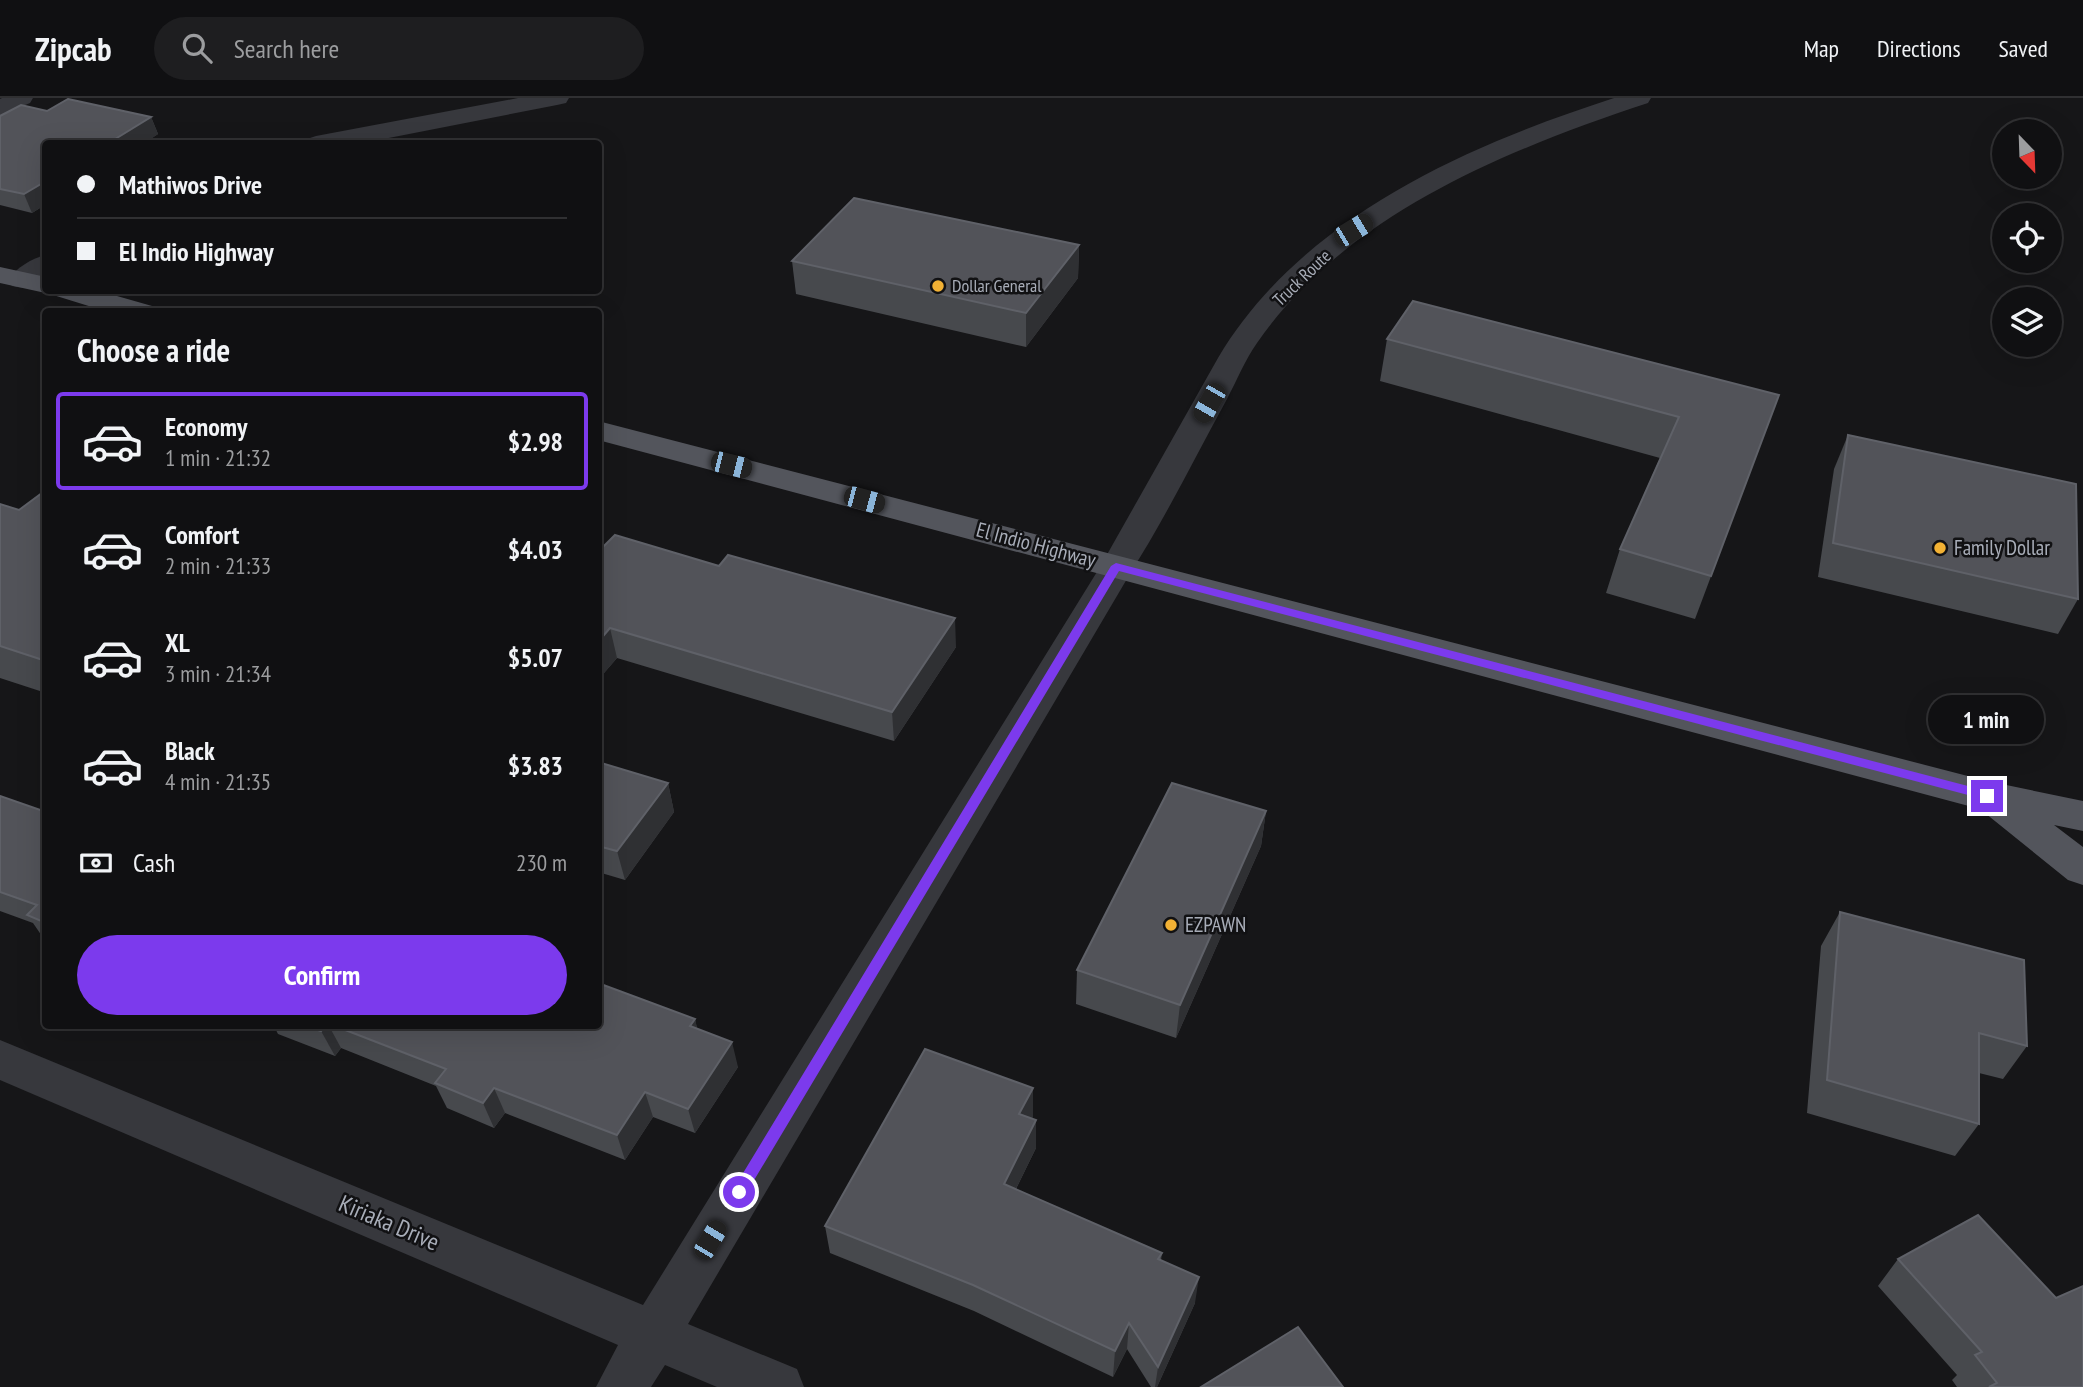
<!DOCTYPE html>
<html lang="en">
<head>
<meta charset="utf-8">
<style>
  :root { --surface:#101012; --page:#1e1e20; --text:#f1f3f6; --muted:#9c9d9f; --line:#303032; --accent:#7c3aed }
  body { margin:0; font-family:"PT Sans Narrow",sans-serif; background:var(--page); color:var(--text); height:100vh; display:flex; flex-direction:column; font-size:26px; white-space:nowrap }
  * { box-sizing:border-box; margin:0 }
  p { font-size:23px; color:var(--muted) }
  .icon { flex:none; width:38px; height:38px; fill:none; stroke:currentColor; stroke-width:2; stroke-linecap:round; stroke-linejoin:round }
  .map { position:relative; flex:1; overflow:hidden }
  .details { position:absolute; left:42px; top:210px; width:560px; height:721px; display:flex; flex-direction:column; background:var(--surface); border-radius:7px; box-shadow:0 7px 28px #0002,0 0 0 2px var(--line) }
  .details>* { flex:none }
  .hud { position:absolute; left:42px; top:42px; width:560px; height:154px; border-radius:7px; box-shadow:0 7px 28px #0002,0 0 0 2px var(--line); display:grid; align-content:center; height:154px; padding:0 35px; background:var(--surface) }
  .needle { width:46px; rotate:157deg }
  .controls { position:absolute; left:1992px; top:21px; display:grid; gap:14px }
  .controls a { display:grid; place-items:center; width:70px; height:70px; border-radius:50%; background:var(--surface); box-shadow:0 7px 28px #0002,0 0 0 2px var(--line); font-size:35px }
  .end { position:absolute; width:32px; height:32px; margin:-16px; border:9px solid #7c3aed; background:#fff; box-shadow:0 0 0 4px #fff }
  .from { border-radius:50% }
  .bubble { position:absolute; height:49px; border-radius:24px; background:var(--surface); box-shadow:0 7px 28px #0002,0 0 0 2px var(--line); font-size:23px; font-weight:700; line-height:49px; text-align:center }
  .car { position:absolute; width:21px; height:42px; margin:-21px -10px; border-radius:9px; box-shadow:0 0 5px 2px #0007; background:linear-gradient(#222 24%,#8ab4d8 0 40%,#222 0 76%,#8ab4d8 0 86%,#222 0) }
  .hud b { display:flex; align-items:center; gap:24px; height:66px; font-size:26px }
  .hud b+b { border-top:2px solid var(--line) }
  .hud i { width:18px; height:18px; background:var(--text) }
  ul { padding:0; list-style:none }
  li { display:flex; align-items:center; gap:21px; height:98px; margin:0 14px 10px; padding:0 21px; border:4px solid transparent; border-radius:7px }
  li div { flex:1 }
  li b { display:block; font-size:26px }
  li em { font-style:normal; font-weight:700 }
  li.selected { border-color:var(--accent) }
  li>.icon { width:63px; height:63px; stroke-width:1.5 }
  h2 { padding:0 35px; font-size:32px; line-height:84px }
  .pay { display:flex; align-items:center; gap:18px; height:77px; padding:0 35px; font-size:26px }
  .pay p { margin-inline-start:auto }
  .button { display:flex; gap:14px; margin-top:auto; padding:14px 35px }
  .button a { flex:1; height:80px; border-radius:42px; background:var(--accent); color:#fff; font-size:28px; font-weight:700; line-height:80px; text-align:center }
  header { display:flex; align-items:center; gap:42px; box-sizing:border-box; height:98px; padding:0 35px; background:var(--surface); border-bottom:2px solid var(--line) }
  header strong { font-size:33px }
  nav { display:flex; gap:38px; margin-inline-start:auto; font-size:24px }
  .search { width:490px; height:63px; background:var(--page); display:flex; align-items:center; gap:18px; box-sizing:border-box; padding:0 24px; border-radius:38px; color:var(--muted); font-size:26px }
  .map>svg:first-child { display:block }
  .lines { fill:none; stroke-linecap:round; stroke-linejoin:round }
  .minor { fill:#37383d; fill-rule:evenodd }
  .tertiary { fill:#37383d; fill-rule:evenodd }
  .primary { fill:#53555c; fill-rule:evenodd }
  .wall { fill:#47494d }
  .shaded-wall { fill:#2f3033 }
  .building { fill:#525359; stroke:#5f6168; stroke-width:2 }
  .route { fill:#7c3aed }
  .poi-dot { fill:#f2b134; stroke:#111113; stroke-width:2.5 }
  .labels { text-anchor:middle; stroke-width:5; stroke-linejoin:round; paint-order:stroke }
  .far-street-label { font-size:18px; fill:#a8adb8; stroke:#111113 }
  .far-poi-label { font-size:18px; fill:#a8adb8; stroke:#111113; text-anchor:start }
  .street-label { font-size:21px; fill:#a8adb8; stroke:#111113 }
  .poi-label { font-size:21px; fill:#a8adb8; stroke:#111113; text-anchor:start }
  .near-street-label { font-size:24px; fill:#a8adb8; stroke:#111113 }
</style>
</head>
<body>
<header>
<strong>Zipcab</strong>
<div class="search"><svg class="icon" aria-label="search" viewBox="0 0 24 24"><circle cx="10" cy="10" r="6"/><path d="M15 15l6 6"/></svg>Search here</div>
<nav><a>Map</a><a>Directions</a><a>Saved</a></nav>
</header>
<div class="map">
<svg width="2083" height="1289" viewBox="0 0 2083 1289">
  <rect width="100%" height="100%" fill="#161618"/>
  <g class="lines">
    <g class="minor">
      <path d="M2 0H33L30 5 0 18V1Z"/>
      <path d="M518 0H569L566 5 557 7 358 46H304L307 41 316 38Z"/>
      <path d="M46 157V178C34 187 27 192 12 188L8 182C16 170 32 160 46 157Z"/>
      <path d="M1117 458 1129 461 1134 469 688 1226 797 1271 804 1289H717L665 1267 651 1289H596L618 1247 0 982V942L643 1207 1100 469 1105 461Z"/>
    </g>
    <path class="tertiary" d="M1614 0H1651L1648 5C1506 52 1345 117 1257 245 1245 262 1237 282 1227 301 1195 359 1165 421 1129 477L1117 480 1105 477 1100 469 1218 260C1301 120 1466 48 1614 0Z"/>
    <g class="primary">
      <path d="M0 169 46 179V192H96L152 208 156 214H108L50 196 0 185Z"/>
      <path d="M598 323 1987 683 2083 703V733L2054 727 2083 749V787L2068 782 1980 711 598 342Z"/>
    </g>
  </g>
  <g class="wall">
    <path d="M47 13 151 19 158 36 32 115 0 107V18Z"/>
    <path d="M1079 147 1078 180 1026 249 796 196 792 163Z"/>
    <path d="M1387 241 1779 297 1695 521 1606 495 1620 451 1660 360 1380 283Z"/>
    <path d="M1848 337 2078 501 2058 536 1818 479 1834 371Z"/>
    <path d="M46 392V595L0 580V406L19 412Z"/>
    <path d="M598 454 956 549 894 643 617 560 598 582Z"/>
    <path d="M598 664 668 685 674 714 625 782 598 774Z"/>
    <path d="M0 698 46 714V844L33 825 0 813Z"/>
    <path d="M1266 713 1261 748 1176 940 1076 906 1077 872Z"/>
    <path d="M1840 814 2027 948 2003 981 1979 975V1026L1955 1058 1807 1015 1821 848Z"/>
    <path d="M695 921 697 931 738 969 695 1035 653 1019 625 1062 505 1015 494 1030 447 1010 436 988 341 950 335 958 278 936 275 930 268 928H598Z"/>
    <path d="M1033 990 1032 1020 1036 1050 1016 1091 1162 1155 1161 1162 1195 1205 1157 1289H1151L1127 1251 1113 1279 974 1213 830 1155 825 1128Z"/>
    <path d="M1898 1161 2056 1200 2083 1289H1957L1952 1282 1957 1277 1878 1188Z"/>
  </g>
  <g class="shaded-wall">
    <path d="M151 19 158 36 144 46H107Z"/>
    <path d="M46 83V106L32 115 24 96Z"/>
    <path d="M1079 147 1078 180 1026 249V215Z"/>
    <path d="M955 520 956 549 894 643 892 614Z"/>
    <path d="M610 530 617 560 598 582V544Z"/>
    <path d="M668 685 674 714 625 782 617 753Z"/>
    <path d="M1266 713 1261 748 1176 940 1180 907Z"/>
    <path d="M695 921 701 946 690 928Z"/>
    <path d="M326 928H329L341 950 335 958 321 933Z"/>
    <path d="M732 944 738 969 695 1035 688 1011Z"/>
    <path d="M494 990 505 1015 494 1030 483 1005Z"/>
    <path d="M1033 990V1019L1020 1044 1019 1016Z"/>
    <path d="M645 994 653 1019 625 1062 617 1037Z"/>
    <path d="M1036 1022V1050L1005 1113 1004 1086Z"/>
    <path d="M1199 1179 1195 1205 1157 1289H1155L1158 1269Z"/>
    <path d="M1129 1225 1127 1251 1113 1279 1115 1253Z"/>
  </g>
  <g class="building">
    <path d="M68 1 151 19 107 46H46V83L24 96 0 91V18L21 7 47 13Z"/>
    <path d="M854 100 1079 147 1026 215 792 163Z"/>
    <path d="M1413 203 1779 297 1711 478 1620 451 1679 319 1387 241Z"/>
    <path d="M1848 337 2076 386 2078 501 1833 445Z"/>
    <path d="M46 392V563L0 548V406L19 412Z"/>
    <path d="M615 437 719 468 728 457 955 520 892 614 610 530 598 544V454Z"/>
    <path d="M598 664 668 685 617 753 598 748Z"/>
    <path d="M1172 685 1266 713 1180 907 1077 872Z"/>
    <path d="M0 698 46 714V825L27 817 37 807 0 794Z"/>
    <path d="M1840 814 2024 862 2027 948 1979 935V1026L1827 982Z"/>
    <path d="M598 885 695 921 690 928 732 944 688 1011 645 994 617 1037 494 990 483 1005 435 985 446 971 335 928H598Z"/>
    <path d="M307 928H326L321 933Z"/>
    <path d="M925 951 1033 990 1019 1016 1036 1022 1004 1086 1162 1155 1158 1161 1199 1179 1158 1269 1129 1225 1115 1253 973 1187 825 1128Z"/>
    <path d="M1978 1117 2056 1200 2083 1188V1289H1989L1997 1285 1975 1257 1982 1254 1898 1161Z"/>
    <path d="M1298 1229 1343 1289H1201Z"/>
  </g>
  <path class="route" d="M1116 465 1987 693 1993 698 1987 702 1119 473 744 1099H734V1090L1111 468Z"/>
  <g class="poi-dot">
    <circle cx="938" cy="188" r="7"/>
    <circle cx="1940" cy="450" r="7"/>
    <circle cx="1171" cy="827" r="7"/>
  </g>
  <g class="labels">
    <g class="far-street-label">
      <text transform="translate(1302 180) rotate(-44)" y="6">Truck Route</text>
    </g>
    <g class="far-poi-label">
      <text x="952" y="194">Dollar General</text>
    </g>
    <g class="street-label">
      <text transform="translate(1036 447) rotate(15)" y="7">El Indio Highway</text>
    </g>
    <g class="poi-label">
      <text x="1954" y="457">Family Dollar</text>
      <text x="1185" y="834">EZPAWN</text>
    </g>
    <g class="near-street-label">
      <text transform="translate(389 1125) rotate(23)" y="8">Kiriaka Drive</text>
    </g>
  </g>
</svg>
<div class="controls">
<a><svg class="needle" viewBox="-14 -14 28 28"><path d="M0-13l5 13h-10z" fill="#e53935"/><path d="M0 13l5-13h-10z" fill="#9c9d9f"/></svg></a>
<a><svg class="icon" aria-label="locate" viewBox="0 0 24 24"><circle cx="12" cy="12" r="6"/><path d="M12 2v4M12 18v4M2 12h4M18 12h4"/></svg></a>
<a><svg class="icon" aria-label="layers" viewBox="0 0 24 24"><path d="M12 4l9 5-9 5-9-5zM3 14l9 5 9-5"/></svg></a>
</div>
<i class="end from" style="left:739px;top:1094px"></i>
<i class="end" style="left:1987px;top:698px"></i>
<div class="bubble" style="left:1928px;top:597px;width:116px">1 min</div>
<i class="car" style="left:1353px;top:132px;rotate:59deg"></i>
<i class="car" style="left:1209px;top:305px;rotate:210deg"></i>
<i class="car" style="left:731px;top:367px;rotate:104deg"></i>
<i class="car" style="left:864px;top:402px;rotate:105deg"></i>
<i class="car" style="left:710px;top:1142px;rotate:31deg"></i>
<div class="hud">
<b><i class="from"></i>Mathiwos Drive</b>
<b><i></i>El Indio Highway</b>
</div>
<section class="details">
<h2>Choose a ride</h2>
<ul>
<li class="selected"><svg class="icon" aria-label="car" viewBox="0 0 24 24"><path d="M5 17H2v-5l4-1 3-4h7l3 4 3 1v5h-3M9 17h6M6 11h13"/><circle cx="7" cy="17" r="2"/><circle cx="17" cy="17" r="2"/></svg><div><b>Economy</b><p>1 min · 21:32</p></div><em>$2.98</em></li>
<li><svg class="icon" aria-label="car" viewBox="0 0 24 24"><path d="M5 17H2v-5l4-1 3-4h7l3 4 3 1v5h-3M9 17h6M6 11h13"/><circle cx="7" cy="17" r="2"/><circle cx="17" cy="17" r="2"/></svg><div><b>Comfort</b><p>2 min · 21:33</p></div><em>$4.03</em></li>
<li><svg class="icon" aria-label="car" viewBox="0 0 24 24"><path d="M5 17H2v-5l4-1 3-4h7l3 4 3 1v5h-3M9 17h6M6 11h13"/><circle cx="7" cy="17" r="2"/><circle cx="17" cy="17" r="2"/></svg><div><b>XL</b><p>3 min · 21:34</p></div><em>$5.07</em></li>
<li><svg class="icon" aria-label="car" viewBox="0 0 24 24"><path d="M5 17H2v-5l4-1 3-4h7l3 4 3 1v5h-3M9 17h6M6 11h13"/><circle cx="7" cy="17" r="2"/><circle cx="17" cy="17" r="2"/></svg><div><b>Black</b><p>4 min · 21:35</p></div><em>$3.83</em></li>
</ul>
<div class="pay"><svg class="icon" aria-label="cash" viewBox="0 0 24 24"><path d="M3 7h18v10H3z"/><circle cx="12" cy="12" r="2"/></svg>Cash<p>230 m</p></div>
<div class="button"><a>Confirm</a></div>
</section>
</div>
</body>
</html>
